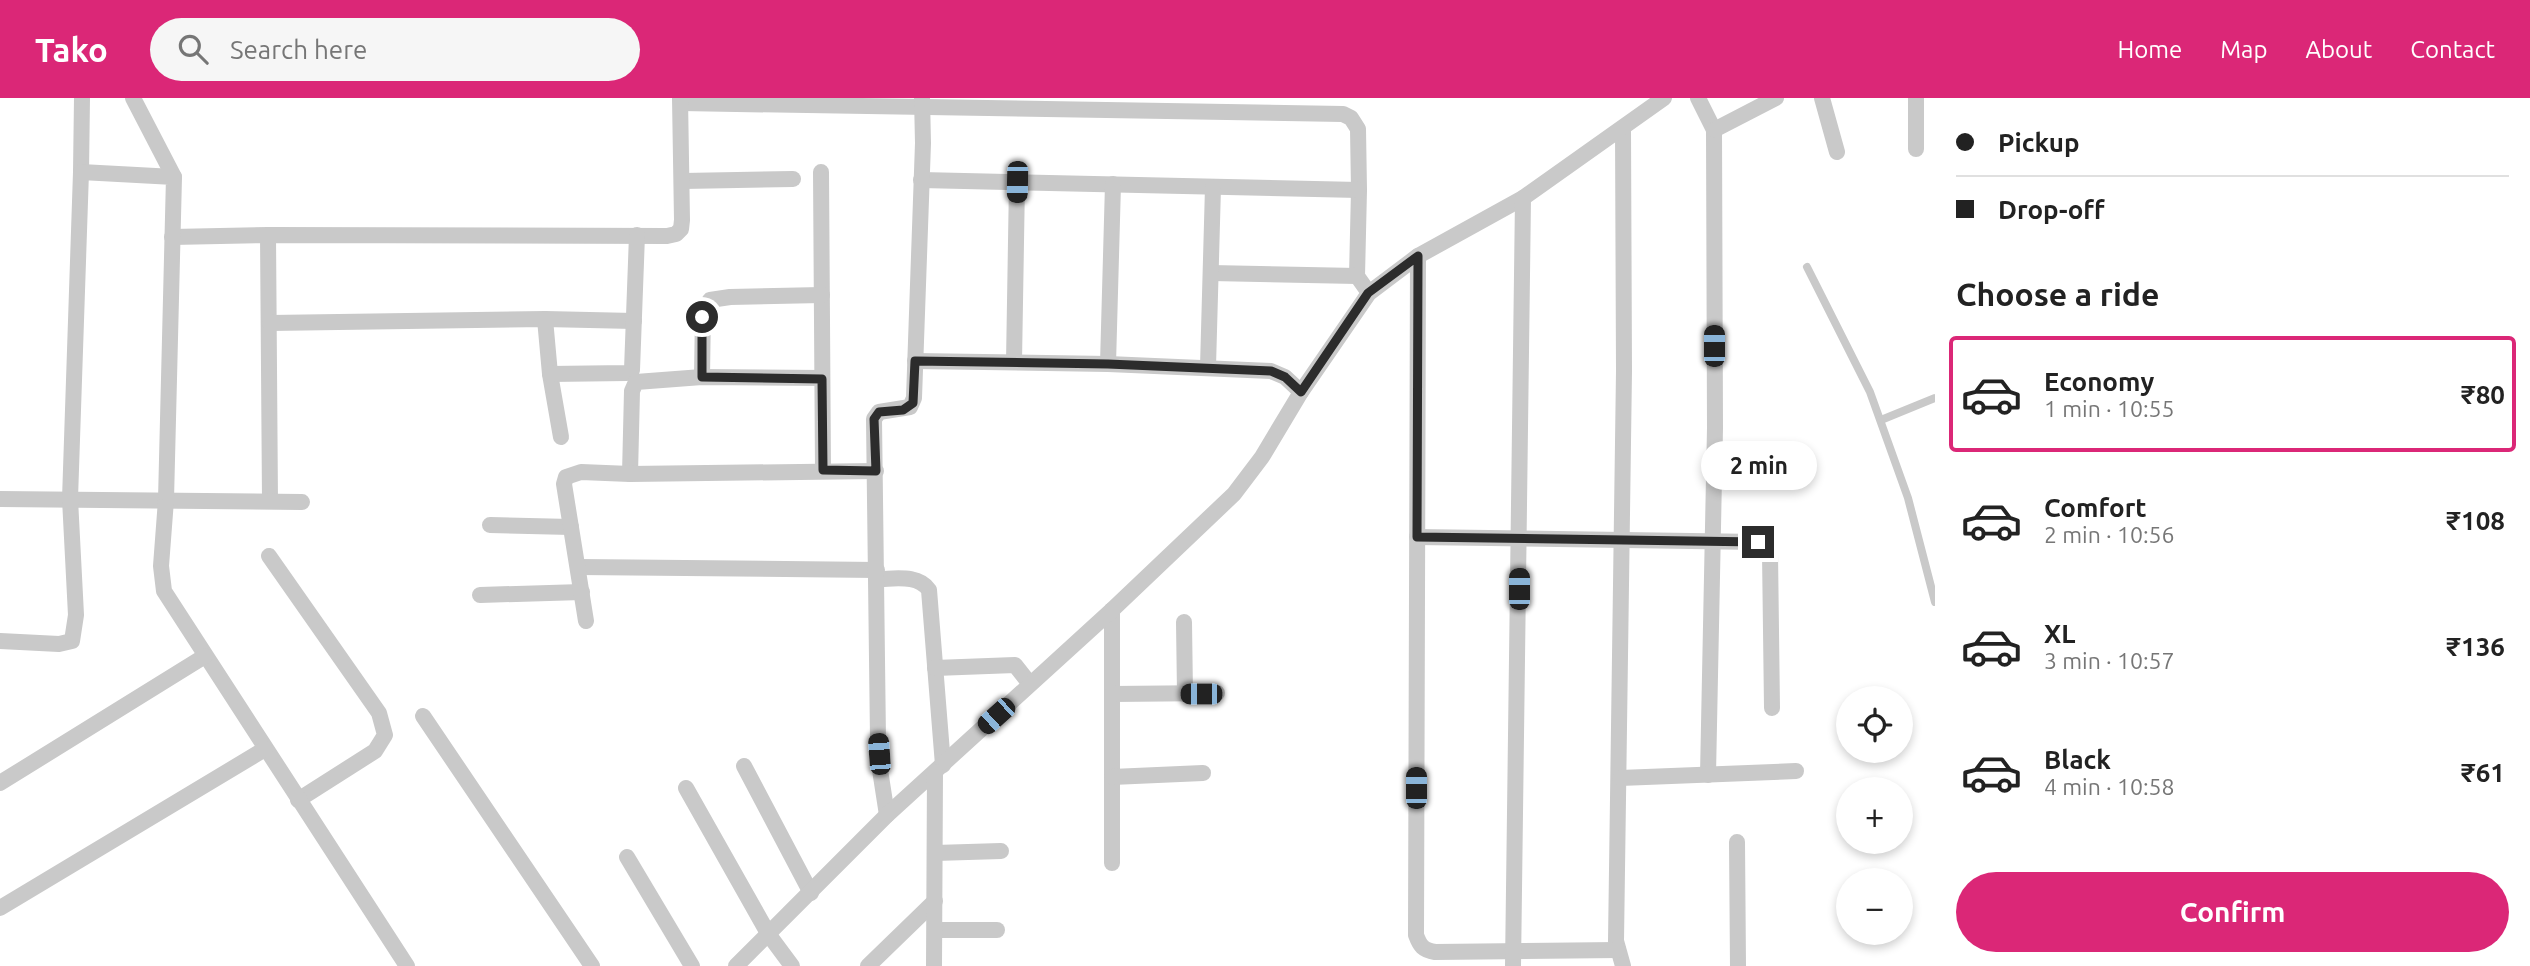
<!DOCTYPE html>
<html lang="en">
<head>
<meta charset="utf-8">
<style>
  :root { --surface:#fff; --page:#f6f6f6; --text:#222; --muted:#767676; --line:#e0e0e0; --accent:#db2777 }
  body { margin:0; font-family:Ubuntu,sans-serif; background:var(--page); color:var(--text); height:100vh; display:flex; flex-direction:column; font-size:26px; white-space:nowrap }
  * { box-sizing:border-box; margin:0 }
  p { font-size:23px; color:var(--muted) }
  .icon { flex:none; width:38px; height:38px; fill:none; stroke:currentColor; stroke-width:2; stroke-linecap:round; stroke-linejoin:round }
  .map { position:relative; flex:1; overflow:hidden }
  .sheet { display:flex; flex-direction:column; background:var(--surface); width:595px }
  .sheet>* { flex:none }
  .top-card { display:grid; align-content:center; height:154px; padding:0 21px; background:var(--surface) }
  .buttons { position:absolute; left:1836px; top:588px; display:grid; gap:14px }
  .buttons a { display:grid; place-items:center; width:77px; height:77px; border-radius:50%; background:var(--surface); box-shadow:0 4px 10px #0003; font-size:35px }
  .end { position:absolute; width:32px; height:32px; margin:-16px; border:9px solid #2c2c2c; background:#fff; box-shadow:0 0 0 4px #fff }
  .from { border-radius:50% }
  .bubble { position:absolute; height:49px; border-radius:24px; background:var(--surface); box-shadow:0 4px 10px #0003; font-size:23px; font-weight:600; line-height:49px; text-align:center }
  .car { position:absolute; width:21px; height:42px; margin:-21px -10px; border-radius:9px; box-shadow:0 0 5px 2px #0007; background:linear-gradient(#222 24%,#8ab4d8 0 40%,#222 0 76%,#8ab4d8 0 86%,#222 0) }
  .top-card b { display:flex; align-items:center; gap:24px; height:66px; font-size:26px }
  .top-card b+b { border-top:2px solid var(--line) }
  .top-card i { width:18px; height:18px; background:var(--text) }
  ul { padding:0; list-style:none }
  li { display:flex; align-items:center; gap:21px; height:116px; margin:0 14px 10px; padding:0 7px; border:4px solid transparent; border-radius:7px }
  li div { flex:1 }
  li b { display:block; font-size:26px }
  li em { font-style:normal; font-weight:600 }
  li.selected { border-color:var(--accent) }
  li>.icon { width:63px; height:63px; stroke-width:1.5 }
  h2 { padding:0 21px; font-size:32px; line-height:84px }
  .action { display:flex; gap:14px; margin-top:auto; padding:14px 21px }
  .action a { flex:1; height:80px; border-radius:42px; background:var(--accent); color:#fff; font-size:28px; font-weight:600; line-height:80px; text-align:center }
  header { display:flex; align-items:center; gap:42px; box-sizing:border-box; height:98px; padding:0 35px; background:var(--accent); color:#fff }
  header strong { font-size:33px }
  nav { display:flex; gap:38px; margin-inline-start:auto; font-size:24px }
  .search { width:490px; height:63px; background:var(--page); display:flex; align-items:center; gap:18px; box-sizing:border-box; padding:0 24px; border-radius:38px; color:var(--muted); font-size:26px }
  main { display:flex; flex:1; min-height:0 }
  .map>svg:first-child { display:block }
  .lines { fill:none; stroke-linecap:round; stroke-linejoin:round }
  .service { stroke:#c9c9c9; stroke-width:8 }
  .minor { stroke:#c9c9c9; stroke-width:16 }
  .route { stroke:#2c2c2c; stroke-width:9 }
</style>
</head>
<body>
<header>
<strong>Tako</strong>
<div class="search"><svg class="icon" aria-label="search" viewBox="0 0 24 24"><circle cx="10" cy="10" r="6"/><path d="M15 15l6 6"/></svg>Search here</div>
<nav><a>Home</a><a>Map</a><a>About</a><a>Contact</a></nav>
</header>
<main>
<div class="map">
<svg width="1935" height="868" viewBox="0 0 1935 868">
  <rect width="100%" height="100%" fill="#fff"/>
  <g class="lines">
    <g class="service">
      <path d="M1807 169 1870 294 1908 400 1935 504"/>
      <path d="M1881 322 1935 300"/>
    </g>
    <g class="minor">
      <path d="M133 0 174 79"/>
      <path d="M1698 0 1714 32 1715 330 1708 677"/>
      <path d="M1822 0 1837 54"/>
      <path d="M681 5 1343 16 1351 20 1358 31 1359 92 1357 178 1369 195"/>
      <path d="M1623 31 1624 273 1616 843 1623 868"/>
      <path d="M1714 32 1776 0"/>
      <path d="M1916 51V0"/>
      <path d="M81 74 82 0"/>
      <path d="M821 74 823 372"/>
      <path d="M921 82 1359 92"/>
      <path d="M683 83 793 81"/>
      <path d="M268 137 270 403"/>
      <path d="M172 139 268 137 667 138 676 136 681 131 682 122 680 0"/>
      <path d="M1418 158 1416 837C1420 848 1423 852 1435 854L1618 852"/>
      <path d="M1211 175 1357 178"/>
      <path d="M545 221 550 276 561 339"/>
      <path d="M270 225 545 221 634 223"/>
      <path d="M915 263 1108 266 1271 273 1285 279 1301 294"/>
      <path d="M1014 264 1017 84"/>
      <path d="M1108 266 1113 86"/>
      <path d="M1208 269 1213 89"/>
      <path d="M550 276 627 275 632 272 637 137"/>
      <path d="M702 279 703 212 710 202 730 199 822 197"/>
      <path d="M630 376 632 293 636 284 702 279 822 280"/>
      <path d="M0 401 302 404"/>
      <path d="M490 427 571 429"/>
      <path d="M1417 439 1758 444 1770 455 1772 610"/>
      <path d="M269 458 379 615 385 637 375 653 298 702"/>
      <path d="M579 469 877 472"/>
      <path d="M877 481C895 481 918 476 929 492L943 667"/>
      <path d="M480 497 582 494"/>
      <path d="M1112 512V765"/>
      <path d="M586 523 564 386 566 379 581 374 630 376 876 373"/>
      <path d="M1184 524 1185 596"/>
      <path d="M0 543 59 546 72 543 76 517 70 401 81 74 174 79 166 402 161 468 164 493 407 868"/>
      <path d="M935 570 1015 567 1030 586"/>
      <path d="M1112 596 1217 595"/>
      <path d="M423 618 592 868"/>
      <path d="M744 668 811 795"/>
      <path d="M1112 679 1203 675"/>
      <path d="M1620 680 1796 673"/>
      <path d="M0 685 205 558"/>
      <path d="M686 690 769 837 792 868"/>
      <path d="M887 717 880 672 878 641 874 321 879 314 910 309 914 300 923 45 922 0"/>
      <path d="M1737 744 1738 868"/>
      <path d="M935 755 1001 753"/>
      <path d="M627 759 692 868"/>
      <path d="M0 810 265 651"/>
      <path d="M935 832H997"/>
      <path d="M736 868 887 717 1112 512 1234 396 1262 359 1301 294 1369 195 1418 158 1523 100 1664 0"/>
      <path d="M868 868 935 803"/>
      <path d="M934 868 935 674"/>
      <path d="M1513 868 1523 100"/>
    </g>
  </g>
  <g class="lines">
    <path class="route" d="M702 219V279L822 281 823 372 876 373 874 321 879 314 903 312 913 305 915 263 1108 266 1271 273 1285 279 1301 294 1368 195 1418 158 1417 439 1758 444"/>
  </g>
</svg>
<div class="buttons">
<a><svg class="icon" aria-label="locate" viewBox="0 0 24 24"><circle cx="12" cy="12" r="6"/><path d="M12 2v4M12 18v4M2 12h4M18 12h4"/></svg></a>
<a>+</a>
<a>−</a>
</div>
<i class="end from" style="left:702px;top:219px"></i>
<i class="end" style="left:1758px;top:444px"></i>
<div class="bubble" style="left:1701px;top:343px;width:116px">2 min</div>
<i class="car" style="left:1017px;top:84px;rotate:181deg"></i>
<i class="car" style="left:1714px;top:248px;rotate:0deg"></i>
<i class="car" style="left:1519px;top:491px;rotate:0deg"></i>
<i class="car" style="left:1201px;top:596px;rotate:270deg"></i>
<i class="car" style="left:996px;top:618px;rotate:228deg"></i>
<i class="car" style="left:879px;top:656px;rotate:356deg"></i>
<i class="car" style="left:1416px;top:690px;rotate:0deg"></i>
</div>
<section class="sheet">
<div class="top-card">
<b><i class="from"></i>Pickup</b>
<b><i></i>Drop-off</b>
</div>
<h2>Choose a ride</h2>
<ul>
<li class="selected"><svg class="icon" aria-label="car" viewBox="0 0 24 24"><path d="M5 17H2v-5l4-1 3-4h7l3 4 3 1v5h-3M9 17h6M6 11h13"/><circle cx="7" cy="17" r="2"/><circle cx="17" cy="17" r="2"/></svg><div><b>Economy</b><p>1 min · 10:55</p></div><em>₹80</em></li>
<li><svg class="icon" aria-label="car" viewBox="0 0 24 24"><path d="M5 17H2v-5l4-1 3-4h7l3 4 3 1v5h-3M9 17h6M6 11h13"/><circle cx="7" cy="17" r="2"/><circle cx="17" cy="17" r="2"/></svg><div><b>Comfort</b><p>2 min · 10:56</p></div><em>₹108</em></li>
<li><svg class="icon" aria-label="car" viewBox="0 0 24 24"><path d="M5 17H2v-5l4-1 3-4h7l3 4 3 1v5h-3M9 17h6M6 11h13"/><circle cx="7" cy="17" r="2"/><circle cx="17" cy="17" r="2"/></svg><div><b>XL</b><p>3 min · 10:57</p></div><em>₹136</em></li>
<li><svg class="icon" aria-label="car" viewBox="0 0 24 24"><path d="M5 17H2v-5l4-1 3-4h7l3 4 3 1v5h-3M9 17h6M6 11h13"/><circle cx="7" cy="17" r="2"/><circle cx="17" cy="17" r="2"/></svg><div><b>Black</b><p>4 min · 10:58</p></div><em>₹61</em></li>
</ul>
<div class="action"><a>Confirm</a></div>
</section>
</main>
</body>
</html>
